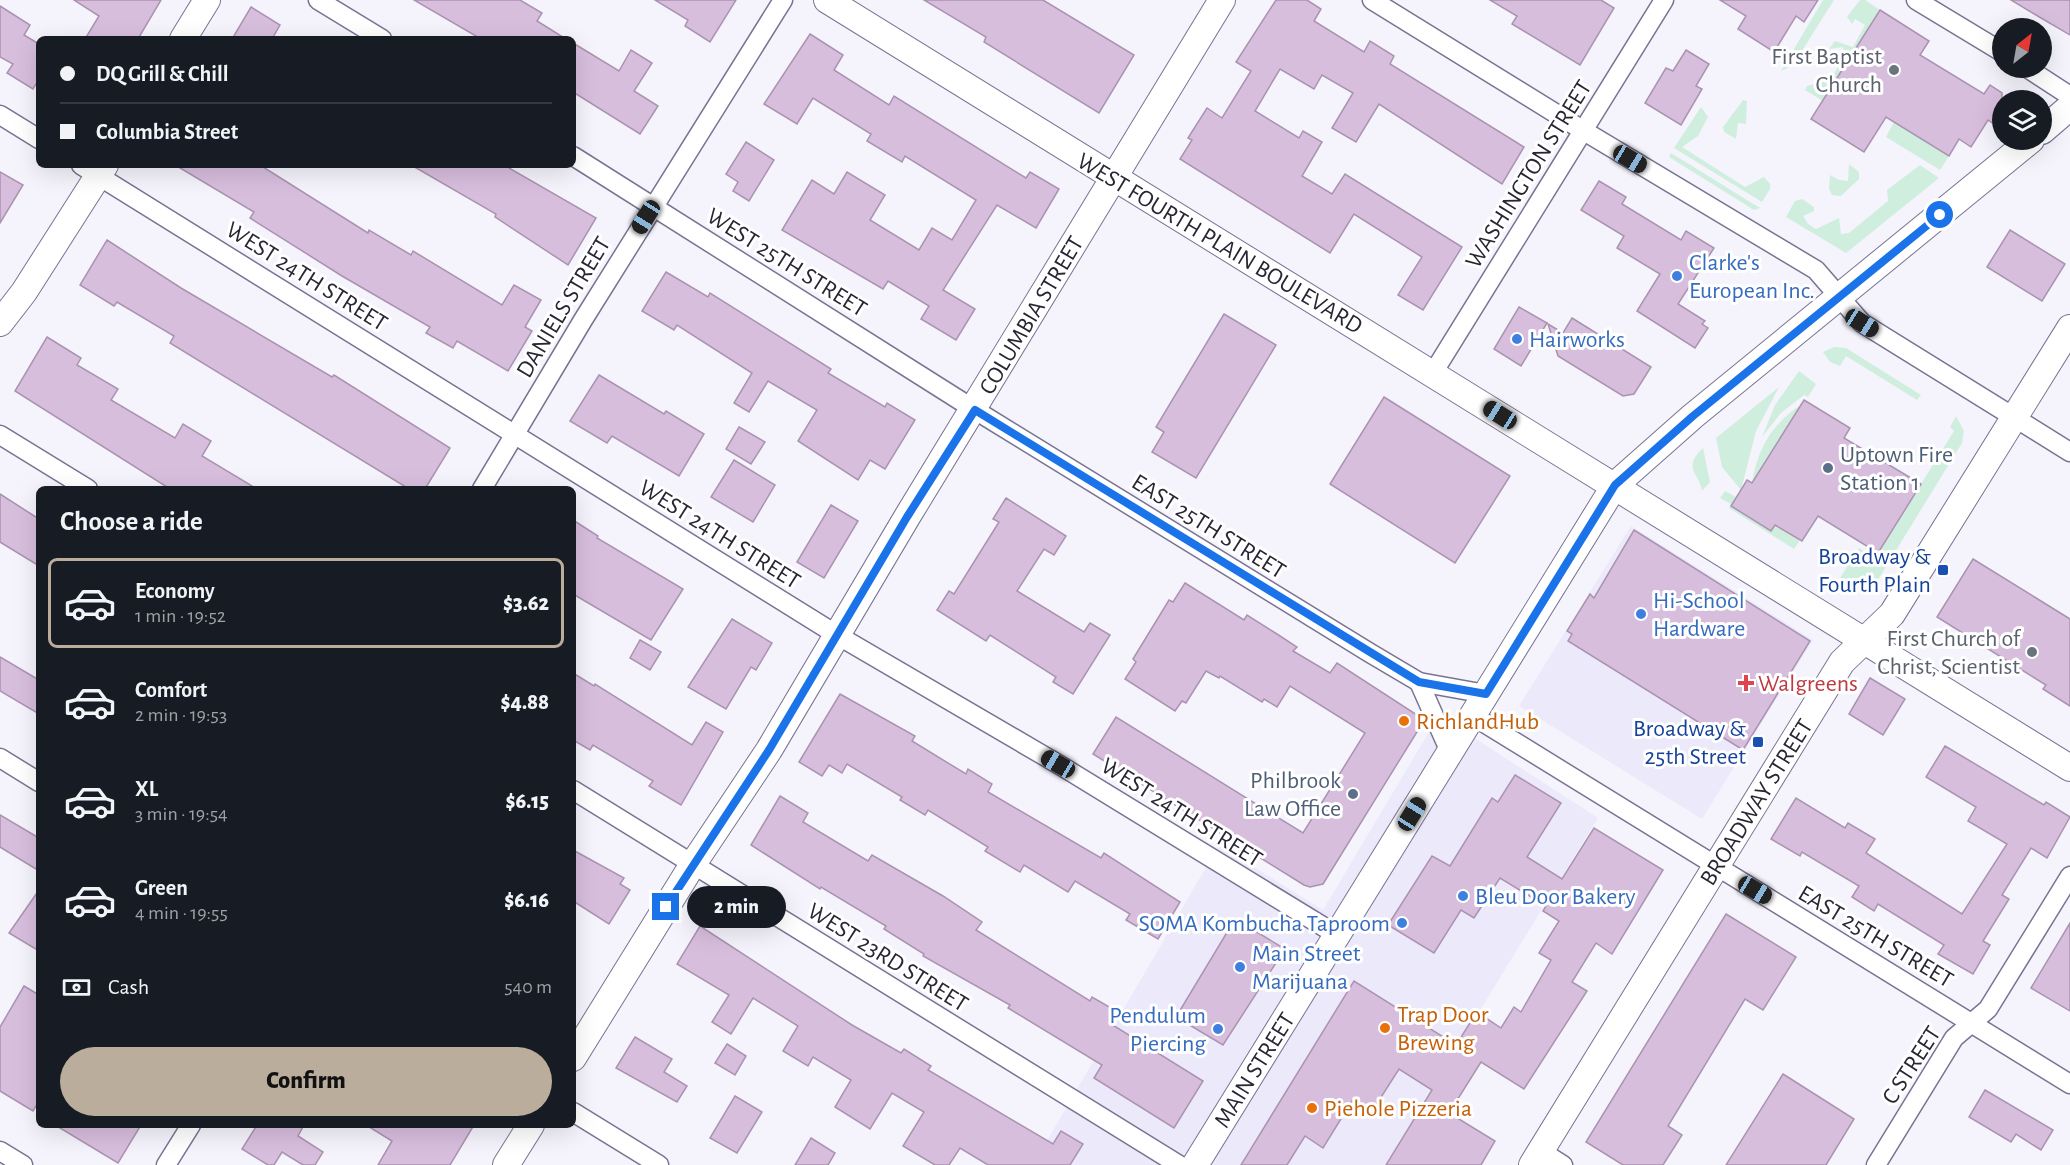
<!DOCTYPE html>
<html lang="en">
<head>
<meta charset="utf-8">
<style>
  :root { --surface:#171b24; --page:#20242c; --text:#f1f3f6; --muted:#9ea1a6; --line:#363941; --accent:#bbad9c }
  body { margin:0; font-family:"Alegreya Sans",sans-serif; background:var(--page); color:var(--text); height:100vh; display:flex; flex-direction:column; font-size:22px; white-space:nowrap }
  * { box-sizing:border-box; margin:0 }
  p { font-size:20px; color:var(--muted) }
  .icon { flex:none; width:33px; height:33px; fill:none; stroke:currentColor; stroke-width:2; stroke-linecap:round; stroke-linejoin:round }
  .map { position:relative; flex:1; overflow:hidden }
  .details { position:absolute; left:36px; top:486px; width:540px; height:642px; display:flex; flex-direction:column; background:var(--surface); border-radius:9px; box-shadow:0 6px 24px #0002 }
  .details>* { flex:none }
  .banner { position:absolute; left:36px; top:36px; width:540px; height:132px; border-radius:9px; box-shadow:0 6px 24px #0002; display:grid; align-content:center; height:132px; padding:0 24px; background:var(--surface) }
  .needle { width:39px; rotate:31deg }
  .buttons { position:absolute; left:1992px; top:18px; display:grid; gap:12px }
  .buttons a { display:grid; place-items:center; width:60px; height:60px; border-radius:50%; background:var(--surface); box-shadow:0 6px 24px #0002; font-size:30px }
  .end { position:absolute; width:27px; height:27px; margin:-14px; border:8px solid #1a73e8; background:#fff; box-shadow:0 0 0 3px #fff }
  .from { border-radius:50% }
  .bubble { position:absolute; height:42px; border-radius:21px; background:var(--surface); box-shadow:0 6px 24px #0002; font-size:20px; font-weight:800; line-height:42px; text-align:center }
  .car { position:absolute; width:18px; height:36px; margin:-18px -9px; border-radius:8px; box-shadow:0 0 4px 2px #0007; background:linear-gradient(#222 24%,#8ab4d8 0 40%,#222 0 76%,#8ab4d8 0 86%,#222 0) }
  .banner b { display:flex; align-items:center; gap:21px; height:57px; font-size:22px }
  .banner b+b { border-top:2px solid var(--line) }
  .banner i { width:15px; height:15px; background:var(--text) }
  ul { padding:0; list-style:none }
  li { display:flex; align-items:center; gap:18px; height:90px; margin:0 12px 9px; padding:0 12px; border:3px solid transparent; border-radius:9px }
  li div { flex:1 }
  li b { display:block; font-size:22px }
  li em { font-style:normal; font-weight:800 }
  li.selected { border-color:var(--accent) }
  li>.icon { width:54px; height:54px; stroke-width:1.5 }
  h2 { padding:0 24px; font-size:27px; line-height:72px }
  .pay { display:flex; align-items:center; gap:15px; height:66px; padding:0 24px; font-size:22px }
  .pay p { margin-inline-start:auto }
  .cta { display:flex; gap:12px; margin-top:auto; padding:12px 24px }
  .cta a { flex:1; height:69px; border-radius:36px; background:var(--accent); color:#111; font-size:24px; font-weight:800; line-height:69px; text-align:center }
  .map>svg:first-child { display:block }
  .built { fill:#ece9fb }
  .green { fill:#cfeede }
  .building { fill:#d7bedd; stroke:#aa93b0; stroke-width:1.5 }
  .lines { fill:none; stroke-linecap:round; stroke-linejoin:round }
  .street-casing { stroke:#797393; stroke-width:21 }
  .secondary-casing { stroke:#797393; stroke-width:28 }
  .street { stroke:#fff; stroke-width:18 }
  .secondary { stroke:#fff; stroke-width:26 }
  .route { stroke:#1a73e8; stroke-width:8 }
  .worship-dot { fill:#6b7280; stroke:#fff; stroke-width:2 }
  .shop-dot { fill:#3f7fe0; stroke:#fff; stroke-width:2 }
  .service-dot { fill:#5c6f8a; stroke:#fff; stroke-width:2 }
  .transit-dot { fill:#1a4fb4; stroke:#fff; stroke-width:2 }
  .health-dot { fill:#e0444e; stroke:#fff; stroke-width:2 }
  .food-dot { fill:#e8710a; stroke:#fff; stroke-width:2 }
  .labels { text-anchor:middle; stroke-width:6; stroke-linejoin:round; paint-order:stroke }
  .worship-label { font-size:24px; fill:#5b616d; stroke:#fff; text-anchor:end }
  .street-label { font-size:24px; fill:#292633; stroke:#fff }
  .shop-label { font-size:24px; fill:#366cbe; stroke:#fff; text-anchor:start }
  .service-label { font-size:24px; fill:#4e5e75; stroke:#fff; text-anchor:start }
  .transit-label { font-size:24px; fill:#164399; stroke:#fff; text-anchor:end }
  .health-label { font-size:24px; fill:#be3a42; stroke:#fff; text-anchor:start }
  .food-label { font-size:24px; fill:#c56008; stroke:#fff; text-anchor:start }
</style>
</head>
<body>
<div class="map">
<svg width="2070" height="1165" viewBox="0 0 2070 1165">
  <rect width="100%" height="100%" fill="#f5f4fc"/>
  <g class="built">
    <path d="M1631 526 1813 640 1702 819 1519 706Z"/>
    <path d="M1439 715 1598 818 1385 1165H1033L1219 845 1323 910Z"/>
  </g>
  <g class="green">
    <path d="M1823 0H1834L1793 65 1781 71Z"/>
    <path d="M1860 0H1865L1880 10 1823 101 1805 90 1807 86 1830 80 1845 56 1843 47 1829 49 1835 41 1853 47 1865 25 1855 19 1852 24 1847 17Z"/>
    <path d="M1743 100 1747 101 1746 124 1738 123 1736 139 1724 132 1723 127Z"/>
    <path d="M1701 107 1708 117 1698 136 1682 147 1745 187 1764 177 1770 184V189L1762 202 1674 148Z"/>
    <path d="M1894 122 1949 156 1940 170 1886 137Z"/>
    <path d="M1671 153 1760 208 1754 210 1669 157Z"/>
    <path d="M1849 164 1859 172V179L1841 196 1832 195 1829 189 1830 175 1839 180 1848 181Z"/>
    <path d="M1920 165 1939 178 1846 253 1786 217 1795 201 1802 199 1814 207V211L1803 216 1808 224 1816 229 1839 218 1841 234 1849 233 1888 201 1887 190Z"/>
    <path d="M1834 347 1846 348 1921 395 1917 400 1846 356 1840 366 1830 362 1823 352Z"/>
    <path d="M1799 371 1816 384 1808 397 1804 395 1781 413 1762 437 1775 405Z"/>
    <path d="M1779 387 1756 431 1741 490 1722 467 1716 438Z"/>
    <path d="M1801 405 1752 483C1757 450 1772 423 1801 405Z"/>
    <path d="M1956 416 1964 431 1962 443 1871 591 1865 593 1840 578 1859 548 1867 553 1870 548 1878 553 1954 431 1950 427Z"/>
    <path d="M1703 448 1710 482 1702 491C1700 473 1681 469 1703 448Z"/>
    <path d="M1725 491 1736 497 1731 506 1771 531 1775 525 1800 540 1794 549 1729 508 1731 504 1720 498Z"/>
  </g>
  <g class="building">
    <path d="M74 0H161L138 39H85L99 16Z"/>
    <path d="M414 0H520L542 13 537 21 566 39H481Z"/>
    <path d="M655 0H736L710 42 685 26 688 20Z"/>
    <path d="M924 0H1043L1134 55 1099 113 984 42 986 37Z"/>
    <path d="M1276 0H1307L1321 9 1314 21 1364 52 1370 41 1394 56 1390 64 1524 147 1502 184 1379 104 1356 142 1332 128 1353 93 1322 75 1314 89 1280 69 1255 111 1299 138 1303 131 1322 142 1302 176 1332 194 1345 174 1462 247 1423 310 1398 295 1422 257 1354 214 1330 253 1180 159 1192 140 1188 138 1207 108 1222 118 1251 71 1236 62Z"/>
    <path d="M1490 0H1601L1614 8 1580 65 1512 24 1517 16Z"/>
    <path d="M1720 0H1818L1804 22 1796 16 1774 52 1738 29 1746 16Z"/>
    <path d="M2011 0H2070V35L2041 18Z"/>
    <path d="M0 6 30 25 24 35 39 44V79L33 89 7 73 13 64 0 57Z"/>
    <path d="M251 7 280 25 272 39H232Z"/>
    <path d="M1880 10 1929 41 1920 55 1984 94 1990 85 2002 93V130L1988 120 1971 147 1959 139 1949 156 1886 117 1864 152 1811 119Z"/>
    <path d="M810 34 843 55 834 70 889 105 894 96 1026 178 1030 172 1059 189 1036 228 997 205 943 290 975 309 956 340 921 319 929 306 888 281 883 289 782 230 812 180 834 194 847 172 885 195 870 220 919 250 932 228 952 240 976 200 905 156 902 162 867 141 871 134 813 98 797 124 764 104Z"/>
    <path d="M573 43 619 71 631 50 652 63 634 91 658 106 640 134 573 92Z"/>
    <path d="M1686 50 1709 64 1696 86 1702 89 1681 125 1645 103 1666 68 1673 71Z"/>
    <path d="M746 142 774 160 749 201 733 191 738 182 726 174Z"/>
    <path d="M175 165H260L368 233 369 230 411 255 413 251 502 305 514 285 541 300 525 327 532 331 508 371 457 341 453 348 426 333 430 327 342 276 250 218 254 212Z"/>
    <path d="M411 165H504L596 218 568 265 495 217 496 214Z"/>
    <path d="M0 172 23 185 0 223Z"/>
    <path d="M1599 181 1626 197 1622 204 1681 240 1686 231 1714 248 1678 304 1705 321 1702 324 1708 328 1695 348 1637 311 1660 274 1617 248 1624 236 1581 210Z"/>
    <path d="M2010 230 2065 264 2042 301 1987 267Z"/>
    <path d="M107 240 181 288 332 377 334 375 450 448 425 489H409L170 343 174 336 117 302 114 306 80 285Z"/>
    <path d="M666 272 708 297 710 293 831 369 828 373 885 407 887 403 915 420 885 469 870 460 858 480 798 441 817 410 768 381 749 412 734 403 752 373 677 325 674 330 642 311Z"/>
    <path d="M1519 307 1547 323 1521 366 1494 349Z"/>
    <path d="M1224 314 1276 345 1196 478 1152 452 1164 432 1156 427Z"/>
    <path d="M1572 318 1651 367 1634 394 1623 396 1558 356 1548 324 1563 333Z"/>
    <path d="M47 337 81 358 77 365 118 389 111 400 175 438 183 424 211 441 202 456 257 489H170L15 391Z"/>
    <path d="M599 375 664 414 666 411 704 434 679 476 612 436 607 443 570 421Z"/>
    <path d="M1384 397 1510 476 1455 563 1330 484Z"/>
    <path d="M1804 400 1850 428 1844 438 1921 484 1878 553 1818 516 1802 541 1775 525 1771 531 1731 506 1747 480 1752 483Z"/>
    <path d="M739 427 765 442 751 464 726 449Z"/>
    <path d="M734 460 775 485 753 522 711 497Z"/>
    <path d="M0 494 39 519V566L0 542Z"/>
    <path d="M1006 498 1066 536 1054 555 1044 549 1017 591 1084 632 1090 623 1110 635 1073 694 1053 682 1056 677 990 635 986 641 937 610 949 591 954 594 999 522 993 519Z"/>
    <path d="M831 505 858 521 824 578 797 562Z"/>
    <path d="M573 520 598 536 597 538 683 589 651 640 573 594Z"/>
    <path d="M1634 530 1810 641 1743 750 1568 641 1572 634 1567 631 1590 594 1594 598Z"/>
    <path d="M1973 559 2070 619V706L2043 689 2046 685 1937 617Z"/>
    <path d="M1185 583 1244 620 1247 615 1277 634 1297 647 1293 651 1330 673 1337 663 1417 715 1420 727 1323 884 1310 887 1304 885 1093 754 1116 717 1303 833 1365 733 1290 686 1277 707 1264 699 1262 702 1220 676 1219 678 1206 671 1186 703 1182 701 1175 711 1125 679 1136 662 1133 659 1169 600 1173 602Z"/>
    <path d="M732 619 772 643 756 670 751 667 726 709 688 687Z"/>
    <path d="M640 640 661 652 650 670 630 658Z"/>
    <path d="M0 657 39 680V714L0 691Z"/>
    <path d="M573 673 594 686 595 684 692 745 706 722 723 732 681 805 649 786 653 781 593 745 590 750 573 740Z"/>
    <path d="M1870 678 1905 699 1883 735 1849 714Z"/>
    <path d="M840 694 915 736 912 741 966 774 968 769 992 784 988 792 1101 858 1104 853 1180 902 1158 939 1126 920 1130 914 1075 881 1068 892 1024 865 1020 872 985 851 988 847 928 810 925 815 900 800 902 797 847 764 842 773 829 765 822 776 799 762Z"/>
    <path d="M1945 746 2044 805 2046 802 2070 817 2047 858 2031 848 2002 895 2009 899 1983 941 1990 945 1973 974 1938 954 1944 945 1878 904 1874 911 1852 897 1859 886 1802 852 1800 856 1771 839 1796 798 1845 828 1848 823 1875 839 1866 853 1962 914 2007 844 1968 821 1976 807 1926 777Z"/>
    <path d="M1515 775 1561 803 1527 857 1562 879 1594 828 1663 870 1612 954 1596 943 1572 982 1587 991 1524 1089 1481 1062 1449 1113 1495 1141 1481 1165H1386L1432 1090 1399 1069 1371 1113 1352 1101 1323 1148 1305 1136 1287 1165H1241L1354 981 1456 1045 1477 1012 1501 1028 1514 1007 1521 1012 1551 960 1539 953 1559 921 1543 911 1546 906 1500 878 1474 918 1461 910 1434 953 1388 925 1432 856 1450 866 1492 798 1498 802Z"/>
    <path d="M780 796 808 813 803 822 868 861 872 855 943 896 982 922 976 930 1090 1001 1092 997 1118 1012 1111 1024 1203 1081 1174 1128 1094 1078 1102 1065 1008 1008 1010 1005 923 956 924 954 884 929 886 926 821 887 820 889 751 845Z"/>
    <path d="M0 815 39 838V871L0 847Z"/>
    <path d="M573 850 624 878 620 884 630 890 609 924 573 901Z"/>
    <path d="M39 890V951L9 933Z"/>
    <path d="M1726 914 1796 957 1763 1010 1745 999 1668 1126 1682 1135 1663 1165H1623L1586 1142Z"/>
    <path d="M1235 919 1285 949 1223 1045 1176 1017Z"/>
    <path d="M2070 923V1011L2031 988Z"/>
    <path d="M700 926 852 1025 901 1053 904 1049 931 1066 928 1070 1053 1144 1061 1131 1083 1144 1070 1165H988L960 1148 949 1165H935L903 1146 924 1112 892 1093 870 1129 835 1107 851 1080 813 1057 808 1066 783 1051 798 1026 753 998 731 1034 712 1022 729 995 677 964Z"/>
    <path d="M24 986 39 995V1101L33 1111 0 1091V1027Z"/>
    <path d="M635 1037 672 1059 664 1072 687 1086 677 1102 616 1068Z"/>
    <path d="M727 1044 746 1056 735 1075 715 1063Z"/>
    <path d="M1783 1074 1854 1119 1826 1165H1726Z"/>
    <path d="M1985 1090 2053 1130 2041 1150 2016 1134 2011 1142 1969 1117Z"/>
    <path d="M735 1096 762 1112 737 1153 710 1138Z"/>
    <path d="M55 1125H141L118 1163Z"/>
    <path d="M257 1125H304L298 1136 323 1152 315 1165H303L282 1152 274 1165H268L242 1149Z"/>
    <path d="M366 1125H474L450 1165H378L392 1141Z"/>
    <path d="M811 1138 835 1153 828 1165H795Z"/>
  </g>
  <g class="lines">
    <defs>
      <g id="street">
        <path d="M318 0 382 39"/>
        <path d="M1372 0 1584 131 1816 270 1862 323 2070 452"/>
        <path d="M1916 0 2002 52"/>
        <path d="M2027 68 2070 96"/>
        <path d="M0 115 39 139"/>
        <path d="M573 156 975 410 1370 653 1419 682 1486 694"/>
        <path d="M81 165 837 635 1058 764 1337 935"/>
        <path d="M1433 373 1664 0"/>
        <path d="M0 435 88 489"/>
        <path d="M482 489 583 320 783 0"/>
        <path d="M1419 682 1450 752"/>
        <path d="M1473 716 2070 1084"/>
        <path d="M0 758 39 782"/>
        <path d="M573 790 1179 1165"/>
        <path d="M573 1112 659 1165"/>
        <path d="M0 1151 23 1165"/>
        <path d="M1541 1151 1563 1165"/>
        <path d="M166 1165 191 1125"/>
        <path d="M1876 1165 1954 1038 1988 1009 2070 876"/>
      </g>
      <g id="secondary">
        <path d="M827 0 2070 768"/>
        <path d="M183 39 207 0"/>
        <path d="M2042 131 2070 107"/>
        <path d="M0 323 24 292 105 165"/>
        <path d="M573 1058 693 864 769 750 907 517 1222 0"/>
        <path d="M506 1165 531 1125"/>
        <path d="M1195 1165 1615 485 1693 416 2031 140"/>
        <path d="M1532 1165 1842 662 1892 614 2070 328"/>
      </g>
    </defs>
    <use href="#street" class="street-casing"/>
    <use href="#secondary" class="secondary-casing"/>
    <use href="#street" class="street"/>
    <use href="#secondary" class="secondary"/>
  </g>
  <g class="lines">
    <path class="route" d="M666 907 769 750 907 517 975 410 1419 682 1486 694 1615 485 1693 416 1940 215"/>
  </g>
  <g class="worship-dot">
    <circle cx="1894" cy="70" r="6"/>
    <circle cx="2032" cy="652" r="6"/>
  </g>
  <g class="shop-dot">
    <circle cx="1677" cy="276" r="6"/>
    <circle cx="1517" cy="339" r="6"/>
    <circle cx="1641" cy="614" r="6"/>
    <circle cx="1463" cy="896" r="6"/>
    <circle cx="1402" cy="923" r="6"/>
    <circle cx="1240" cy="967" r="6"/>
    <circle cx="1218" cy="1029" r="6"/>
  </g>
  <g class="service-dot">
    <circle cx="1828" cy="468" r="6"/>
    <circle cx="1353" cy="794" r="6"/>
  </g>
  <g class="transit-dot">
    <rect x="1937" y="564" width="12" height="12" rx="3"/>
    <rect x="1752" y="736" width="12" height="12" rx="3"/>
  </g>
  <path class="health-dot" d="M1743 674h6v6h6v6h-6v6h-6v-6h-6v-6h6z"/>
  <g class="food-dot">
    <circle cx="1404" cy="721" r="6"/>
    <circle cx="1385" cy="1028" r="6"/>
    <circle cx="1312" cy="1108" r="6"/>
  </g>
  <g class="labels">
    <g class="worship-label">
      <text x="1882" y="64">First Baptist<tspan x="1882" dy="28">Church</tspan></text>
      <text x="2020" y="646">First Church of<tspan x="2020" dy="28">Christ, Scientist</tspan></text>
    </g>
    <g class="street-label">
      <text transform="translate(1528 174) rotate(-58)" y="8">WASHINGTON STREET</text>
      <text transform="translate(1220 243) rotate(31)" y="8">WEST FOURTH PLAIN BOULEVARD</text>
      <text transform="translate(787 262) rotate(32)" y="8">WEST 25TH STREET</text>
      <text transform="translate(307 276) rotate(32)" y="8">WEST 24TH STREET</text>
      <text transform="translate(563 307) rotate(-59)" y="8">DANIELS STREET</text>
      <text transform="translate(1031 315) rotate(-59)" y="8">COLUMBIA STREET</text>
      <text transform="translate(1209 526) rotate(32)" y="8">EAST 25TH STREET</text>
      <text transform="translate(720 534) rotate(32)" y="8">WEST 24TH STREET</text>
      <text transform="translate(1756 802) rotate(-58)" y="8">BROADWAY STREET</text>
      <text transform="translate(1182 812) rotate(32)" y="8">WEST 24TH STREET</text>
      <text transform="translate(1876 936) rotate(31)" y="8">EAST 25TH STREET</text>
      <text transform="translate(888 957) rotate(32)" y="8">WEST 23RD STREET</text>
      <text transform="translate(1911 1065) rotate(-57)" y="8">C STREET</text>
      <text transform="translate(1254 1070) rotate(-58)" y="8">MAIN STREET</text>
    </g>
    <g class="shop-label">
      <text x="1689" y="270">Clarke's<tspan x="1689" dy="28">European Inc.</tspan></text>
      <text x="1529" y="347">Hairworks</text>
      <text x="1653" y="608">Hi-School<tspan x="1653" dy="28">Hardware</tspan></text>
      <text x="1475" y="904">Bleu Door Bakery</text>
      <text x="1390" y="931" text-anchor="end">SOMA Kombucha Taproom</text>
      <text x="1252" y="961">Main Street<tspan x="1252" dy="28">Marijuana</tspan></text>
      <text x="1206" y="1023" text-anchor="end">Pendulum<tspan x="1206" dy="28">Piercing</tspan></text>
    </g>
    <g class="service-label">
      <text x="1840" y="462">Uptown Fire<tspan x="1840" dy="28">Station 1</tspan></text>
      <text x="1341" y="788" text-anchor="end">Philbrook<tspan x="1341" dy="28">Law Office</tspan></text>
    </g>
    <g class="transit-label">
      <text x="1931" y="564">Broadway &amp;<tspan x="1931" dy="28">Fourth Plain</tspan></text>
      <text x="1746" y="736">Broadway &amp;<tspan x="1746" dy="28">25th Street</tspan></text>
    </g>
    <g class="health-label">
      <text x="1758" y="691">Walgreens</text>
    </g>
    <g class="food-label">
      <text x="1416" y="729">RichlandHub</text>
      <text x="1397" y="1022">Trap Door<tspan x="1397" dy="28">Brewing</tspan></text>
      <text x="1324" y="1116">Piehole Pizzeria</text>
    </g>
  </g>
</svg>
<div class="buttons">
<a><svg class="needle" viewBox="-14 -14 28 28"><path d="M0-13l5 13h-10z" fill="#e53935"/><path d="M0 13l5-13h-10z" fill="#9ea1a6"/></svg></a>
<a><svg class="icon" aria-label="layers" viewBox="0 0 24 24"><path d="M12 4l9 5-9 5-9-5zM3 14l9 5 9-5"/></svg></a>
</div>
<i class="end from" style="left:1940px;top:215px"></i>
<i class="end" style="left:666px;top:907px"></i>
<div class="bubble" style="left:687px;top:886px;width:99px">2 min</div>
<i class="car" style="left:1630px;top:159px;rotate:121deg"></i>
<i class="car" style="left:646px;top:217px;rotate:212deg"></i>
<i class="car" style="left:1862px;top:323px;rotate:122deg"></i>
<i class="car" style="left:1500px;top:415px;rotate:302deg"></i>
<i class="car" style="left:1058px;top:764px;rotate:300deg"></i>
<i class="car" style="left:1412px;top:814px;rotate:32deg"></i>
<i class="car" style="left:1755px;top:890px;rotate:121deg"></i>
<div class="banner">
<b><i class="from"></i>DQ Grill &amp; Chill</b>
<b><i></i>Columbia Street</b>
</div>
<section class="details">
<h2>Choose a ride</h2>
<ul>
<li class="selected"><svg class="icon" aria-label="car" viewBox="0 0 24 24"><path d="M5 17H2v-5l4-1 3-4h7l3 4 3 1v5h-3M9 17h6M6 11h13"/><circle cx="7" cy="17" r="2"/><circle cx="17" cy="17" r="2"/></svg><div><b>Economy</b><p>1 min · 19:52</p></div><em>$3.62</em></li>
<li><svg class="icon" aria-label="car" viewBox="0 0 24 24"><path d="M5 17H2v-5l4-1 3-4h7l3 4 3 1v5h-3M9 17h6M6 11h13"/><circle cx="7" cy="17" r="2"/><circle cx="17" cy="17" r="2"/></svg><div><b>Comfort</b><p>2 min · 19:53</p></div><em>$4.88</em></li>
<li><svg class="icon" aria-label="car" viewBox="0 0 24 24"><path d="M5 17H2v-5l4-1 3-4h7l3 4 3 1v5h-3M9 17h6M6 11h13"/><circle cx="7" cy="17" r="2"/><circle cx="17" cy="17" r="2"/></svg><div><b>XL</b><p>3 min · 19:54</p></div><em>$6.15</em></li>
<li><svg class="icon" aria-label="car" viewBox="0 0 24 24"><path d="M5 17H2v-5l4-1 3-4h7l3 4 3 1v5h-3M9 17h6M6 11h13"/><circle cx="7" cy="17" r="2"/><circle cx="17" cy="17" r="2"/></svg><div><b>Green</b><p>4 min · 19:55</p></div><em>$6.16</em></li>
</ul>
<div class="pay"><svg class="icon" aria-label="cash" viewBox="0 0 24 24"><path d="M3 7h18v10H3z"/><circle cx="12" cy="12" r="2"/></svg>Cash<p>540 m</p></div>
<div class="cta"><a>Confirm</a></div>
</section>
</div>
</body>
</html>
